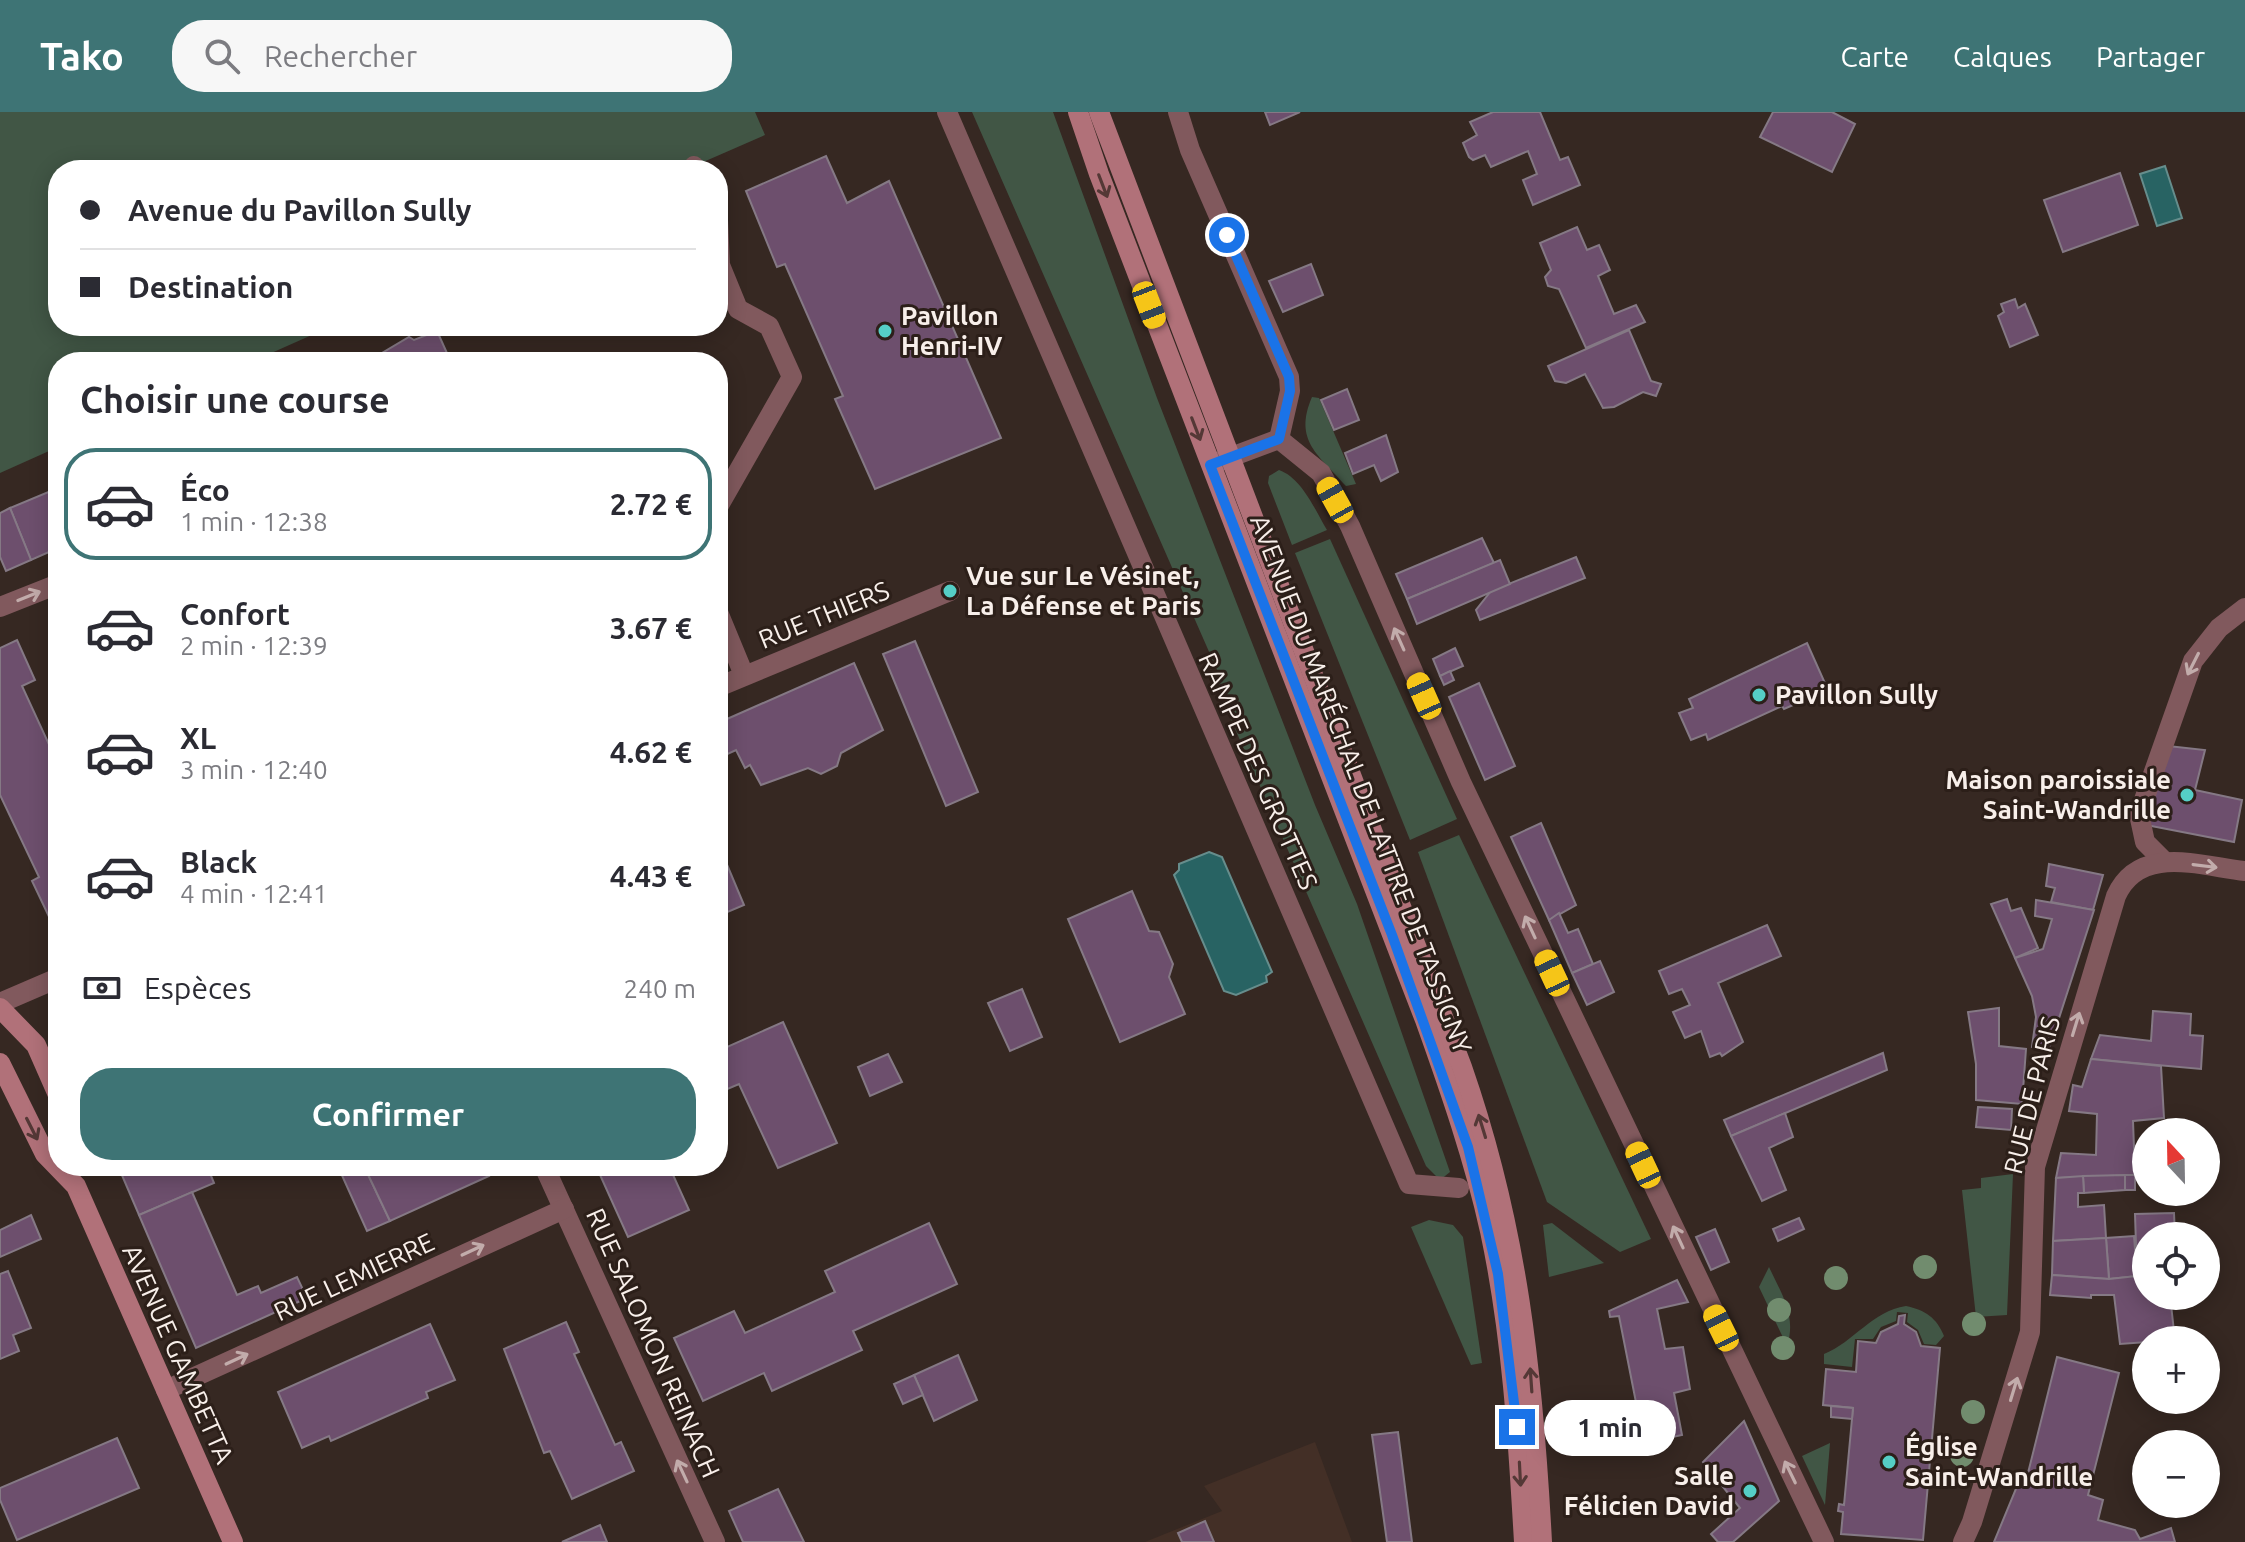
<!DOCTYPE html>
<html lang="fr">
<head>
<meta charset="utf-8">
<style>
  :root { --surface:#fff; --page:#f7f7f7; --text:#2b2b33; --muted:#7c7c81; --line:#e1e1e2; --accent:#3e7475 }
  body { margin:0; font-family:Ubuntu,sans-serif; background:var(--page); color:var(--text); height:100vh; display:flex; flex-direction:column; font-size:30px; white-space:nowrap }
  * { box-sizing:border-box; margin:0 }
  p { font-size:26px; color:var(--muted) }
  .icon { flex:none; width:44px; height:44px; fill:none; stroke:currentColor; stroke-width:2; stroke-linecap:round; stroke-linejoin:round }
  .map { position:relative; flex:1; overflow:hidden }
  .sheet { position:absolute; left:48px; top:240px; width:680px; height:824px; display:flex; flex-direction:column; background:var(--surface); border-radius:32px; box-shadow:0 4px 20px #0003 }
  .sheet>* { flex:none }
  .hud { position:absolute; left:48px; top:48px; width:680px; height:176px; border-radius:32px; box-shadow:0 4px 20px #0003; display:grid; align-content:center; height:176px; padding:0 32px; background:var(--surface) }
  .needle { width:52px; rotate:338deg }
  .tools { position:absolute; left:2132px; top:1006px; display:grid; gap:16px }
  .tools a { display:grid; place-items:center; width:88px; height:88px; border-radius:50%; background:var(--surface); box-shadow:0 4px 20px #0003; font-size:40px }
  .end { position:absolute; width:36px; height:36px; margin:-18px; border:10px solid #1a73e8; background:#fff; box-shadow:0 0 0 4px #fff }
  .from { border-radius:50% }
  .bubble { position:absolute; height:56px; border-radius:28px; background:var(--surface); box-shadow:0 4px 20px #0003; font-size:26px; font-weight:600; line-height:56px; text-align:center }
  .car { position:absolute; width:24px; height:48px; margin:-24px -12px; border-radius:10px; box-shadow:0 0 6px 2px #0007; background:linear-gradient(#f5c518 24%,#345 0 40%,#f5c518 0 76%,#345 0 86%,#f5c518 0) }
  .hud b { display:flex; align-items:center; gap:28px; height:76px; font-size:30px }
  .hud b+b { border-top:2px solid var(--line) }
  .hud i { width:20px; height:20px; background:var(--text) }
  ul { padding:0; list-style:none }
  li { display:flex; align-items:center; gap:24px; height:112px; margin:0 16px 12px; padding:0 16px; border:4px solid transparent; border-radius:32px }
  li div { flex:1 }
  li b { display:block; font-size:30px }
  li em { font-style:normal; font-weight:600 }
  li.on { border-color:var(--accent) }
  li>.icon { width:72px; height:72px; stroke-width:1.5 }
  h2 { padding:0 32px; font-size:36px; line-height:96px }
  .pay { display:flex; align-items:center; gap:20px; height:88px; padding:0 32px; font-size:30px }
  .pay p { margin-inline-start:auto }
  .cta { display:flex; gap:16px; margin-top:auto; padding:16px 32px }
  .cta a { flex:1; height:92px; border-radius:32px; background:var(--accent); color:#fff; font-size:32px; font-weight:600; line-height:92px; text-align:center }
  header { display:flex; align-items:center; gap:48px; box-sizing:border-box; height:112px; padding:0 40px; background:var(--accent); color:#fff }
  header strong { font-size:38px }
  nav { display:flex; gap:44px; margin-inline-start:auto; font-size:28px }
  .search { width:560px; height:72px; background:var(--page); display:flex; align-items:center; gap:20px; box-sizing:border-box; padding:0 28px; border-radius:32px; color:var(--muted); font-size:30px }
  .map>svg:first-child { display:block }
  .built { fill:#432f26 }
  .green { fill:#415645 }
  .water { fill:#286363; stroke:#668d8c; stroke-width:2 }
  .building { fill:#6d4f6d; stroke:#857985; stroke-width:2 }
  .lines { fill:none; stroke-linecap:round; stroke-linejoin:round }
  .service { stroke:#81595d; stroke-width:20 }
  .pedestrian { stroke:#81595d; stroke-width:20 }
  .minor { stroke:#81595d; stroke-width:20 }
  .secondary { stroke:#b17179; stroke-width:20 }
  .tree { fill:#718c6e }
  .oneway { stroke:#543836 }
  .oneway2 { stroke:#c2acab }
  .route { stroke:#1a73e8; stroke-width:10 }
  .poi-dot { fill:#55cec6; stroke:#2c1f19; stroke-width:3 }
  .labels { text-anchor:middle; stroke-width:6; stroke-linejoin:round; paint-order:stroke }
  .poi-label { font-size:26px; font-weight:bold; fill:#f8efea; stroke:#2c1f19; text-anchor:start }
  .street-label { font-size:26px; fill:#f8efea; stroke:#2c1f19 }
</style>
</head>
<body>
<header>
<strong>Tako</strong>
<div class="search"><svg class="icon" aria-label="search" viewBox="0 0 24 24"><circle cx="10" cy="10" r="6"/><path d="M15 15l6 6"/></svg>Rechercher</div>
<nav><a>Carte</a><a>Calques</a><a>Partager</a></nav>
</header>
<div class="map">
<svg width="2245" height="1430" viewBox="0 0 2245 1430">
  <rect width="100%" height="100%" fill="#362822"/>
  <path class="built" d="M1315 1330 1352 1430H1145L1222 1399 1204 1374Z"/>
  <g class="green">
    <path d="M0 0H755L765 23 685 58H58V214H332L251 250H58V335L0 361Z"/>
    <path d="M972 0H1053L1157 286 1315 693 1357 792 1450 1060 1440 1068 1426 1054 1215 571 1221 567Z"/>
    <path d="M1312 285 1319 286 1356 372 1346 374C1319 343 1293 329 1312 285Z"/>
    <path d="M1279 358C1302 366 1315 398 1327 418L1292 433 1268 371 1269 364Z"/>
    <path d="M1330 427 1457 707 1410 728 1295 441Z"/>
    <path d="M1459 723 1651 1127 1620 1140 1547 1090 1418 740Z"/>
    <path d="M2013 1062 2007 1203 1976 1205 1962 1078 1981 1076V1066Z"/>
    <path d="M1429 1108 1453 1113 1463 1125 1482 1251 1471 1253 1411 1115Z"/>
    <path d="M1552 1111 1604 1151 1549 1165 1543 1113Z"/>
    <path d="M1769 1155C1781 1181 1797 1204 1787 1234L1759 1175Z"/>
    <path d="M1906 1194C1925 1198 1937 1206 1944 1224L1936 1233 1924 1232 1918 1218 1907 1210 1908 1201 1897 1200 1896 1209 1881 1215 1873 1227H1855L1852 1255 1824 1252V1242C1854 1230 1872 1199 1906 1194Z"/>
    <path d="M1830 1331 1825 1393 1802 1344Z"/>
  </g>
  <g class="water">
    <path d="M2165 54 2182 106 2157 114 2140 62Z"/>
    <path d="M1209 740 1222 745 1272 860 1266 864 1267 870 1236 883 1224 879 1174 763 1179 758V752Z"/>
  </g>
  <g class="building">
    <path d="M1265 0H1300L1270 13Z"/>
    <path d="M1493 0H1540L1560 48 1568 45 1580 73 1533 93 1523 68 1537 62 1528 39 1491 55 1485 43 1473 48 1469 45 1463 31 1477 23 1470 10Z"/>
    <path d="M1773 0H1832L1855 12 1832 60 1760 25Z"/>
    <path d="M826 44 847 91 889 69 1001 326 875 377 835 287 843 284 785 152 777 155 746 79Z"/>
    <path d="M2120 61 2138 113 2063 140 2044 88Z"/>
    <path d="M1577 115 1587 138 1599 133 1610 158 1598 164 1614 202 1636 193 1645 210 1586 236 1559 177 1548 174 1545 165 1551 158 1540 131Z"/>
    <path d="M1311 152 1323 183 1283 200 1269 169Z"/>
    <path d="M2015 187 2018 196 2025 192 2038 223 2010 235 1998 204 2004 200 2001 192Z"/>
    <path d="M1629 218 1651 269 1661 272 1656 284 1643 280 1614 295 1603 296 1585 262 1566 271 1555 269 1548 254Z"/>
    <path d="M437 219 451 250H348L367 242 370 248 409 225 414 228Z"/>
    <path d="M1347 277 1359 308 1334 318 1321 288Z"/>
    <path d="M1386 323 1398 360 1381 369 1374 353 1353 362 1345 341Z"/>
    <path d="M58 376V436L31 448 10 396Z"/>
    <path d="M10 396 31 448 6 459 0 445V401Z"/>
    <path d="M1482 426 1494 451 1407 487 1396 462Z"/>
    <path d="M1576 445 1585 466 1480 508 1476 498 1491 479Z"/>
    <path d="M1500 448 1510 472 1417 512 1407 487Z"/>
    <path d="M17 528 35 568 22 574 58 652V806L51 809 32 769 39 765 0 683V536Z"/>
    <path d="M915 529 978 680 946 694 883 542Z"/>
    <path d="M1807 531 1828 578 1784 597 1782 594 1708 628 1706 622 1691 628 1679 601 1693 596 1689 587Z"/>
    <path d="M1455 536 1463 554 1440 564 1433 547Z"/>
    <path d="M854 551 883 618 841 641 837 654 821 662 808 656 761 673 750 653 745 656 736 638 721 645 718 611Z"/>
    <path d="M1450 559 1454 568 1444 573 1440 564Z"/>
    <path d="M1479 571 1515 654 1485 668 1449 585Z"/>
    <path d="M2168 634 2205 638 2195 678 2242 688 2234 730 2146 713Z"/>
    <path d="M1541 711 1576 793 1549 808 1511 725Z"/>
    <path d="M720 736 744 793 718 804V737Z"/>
    <path d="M2049 752 2103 763 2093 798 2051 790 2055 776 2046 774Z"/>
    <path d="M1132 779 1149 819 1159 820 1173 852 1169 865 1185 902 1120 930 1068 807Z"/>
    <path d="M2007 787 2011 799 2021 796 2038 836 2015 846 1991 792Z"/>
    <path d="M2036 788 2094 798 2049 937 2032 935 2036 905 2032 884 2015 846 2043 837 2052 807 2035 804Z"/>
    <path d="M1559 801 1568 821 1578 817 1593 852 1572 861 1549 808Z"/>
    <path d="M1767 813 1781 844 1718 871 1743 930 1722 944 1720 941 1710 945 1701 919 1685 926 1673 900 1690 893 1682 877 1669 882 1659 859Z"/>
    <path d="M1600 849 1614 880 1587 893 1572 861Z"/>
    <path d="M1022 877 1042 925 1010 939 988 891Z"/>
    <path d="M1999 896V934L2026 937 2022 992 1976 988V952L1968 900Z"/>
    <path d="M2153 899 2191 902 2190 923 2203 924 2201 957 2091 947 2100 923 2151 929Z"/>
    <path d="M783 910 837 1031 778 1056 739 972 718 981V922L725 936Z"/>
    <path d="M1883 941 1887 958 1731 1024 1724 1008Z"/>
    <path d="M888 942 902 970 870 984 858 955Z"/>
    <path d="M2091 947 2161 954 2164 1006 2133 1009 2135 1063 2056 1066 2061 1041 2096 1043 2097 1002 2069 999 2073 973 2082 975Z"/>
    <path d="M1978 995 2012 997 2011 1018 1976 1015Z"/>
    <path d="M1785 1001 1793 1025 1769 1036 1786 1078 1762 1089 1731 1024Z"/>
    <path d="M118 1054H207L214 1071 139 1103Z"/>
    <path d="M351 1054H364L390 1109 367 1119 340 1059Z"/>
    <path d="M364 1054H484L489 1064 390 1109Z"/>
    <path d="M596 1054H669L689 1098 628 1125Z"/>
    <rect x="2125" y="1063" width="10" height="15"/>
    <path d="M2125 1063V1078L2084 1081 2083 1064Z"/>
    <path d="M2083 1064 2084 1081H2078V1095L2104 1093 2106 1126 2053 1129 2056 1066Z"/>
    <path d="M192 1080 237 1183 258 1174 261 1181 297 1165 307 1186 196 1236 139 1103Z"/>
    <path d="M2174 1101 2175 1124H2146V1163L2137 1164 2135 1102Z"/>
    <path d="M31 1103 41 1127 0 1145V1118Z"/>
    <path d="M1799 1106 1804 1117 1778 1129 1773 1117Z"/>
    <path d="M929 1111 957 1172 853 1219 862 1238 772 1279 764 1261 703 1289 674 1226 734 1199 745 1221 835 1180 825 1159Z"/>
    <path d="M1715 1117 1729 1150 1711 1158 1696 1125Z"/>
    <path d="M2134 1124 2137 1164 2109 1167 2106 1126Z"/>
    <path d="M2106 1126 2109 1167 2052 1163 2053 1129Z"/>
    <path d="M8 1159 31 1216 13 1223 19 1239 0 1247V1162Z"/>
    <path d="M2052 1163 2109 1167 2146 1163V1184H2170L2175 1228 2120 1232 2114 1183H2091V1186L2050 1183Z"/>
    <path d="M1677 1168 1688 1190 1657 1197 1665 1237 1683 1235 1690 1277 1674 1281 1682 1323 1644 1331 1619 1204 1610 1205 1609 1199Z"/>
    <path d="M1905 1203 1904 1212 1916 1220 1921 1234 1940 1236 1923 1428 1841 1422 1843 1400 1838 1399 1839 1392 1844 1393 1853 1296 1823 1293 1826 1257 1856 1260 1858 1229 1876 1231 1881 1220 1898 1212 1899 1204Z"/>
    <path d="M566 1210 579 1240 574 1242 615 1333 621 1330 634 1359 572 1387 550 1339 544 1341 504 1237Z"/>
    <path d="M430 1212 455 1268 426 1280 428 1286 331 1329 329 1324 302 1336 278 1280Z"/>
    <path d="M958 1243 977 1288 934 1309 914 1263Z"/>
    <path d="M2057 1245 2119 1261 2088 1383 2103 1388 2098 1408 2135 1418 2140 1427 2171 1416 2175 1430H1994L2020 1367 2026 1369Z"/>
    <path d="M914 1263 923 1283 903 1292 894 1272Z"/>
    <path d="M1831 1294 1853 1296 1852 1307 1831 1305Z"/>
    <path d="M1744 1309 1779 1389 1733 1430H1718L1711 1422 1740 1396 1703 1350Z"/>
    <path d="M1398 1320 1412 1430H1387L1372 1323Z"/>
    <path d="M117 1326 139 1376 17 1428 0 1388V1376Z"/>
    <path d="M778 1377 804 1430H743L729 1399Z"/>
    <path d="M1205 1409 1214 1430H1182L1178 1421Z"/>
    <path d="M600 1413 607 1430H562L571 1426Z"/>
  </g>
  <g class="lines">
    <g class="service">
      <path d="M1178 0 1190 38 1289 265 1290 279 1279 327"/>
      <path d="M694 54 696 58"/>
      <path d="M718 108 720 153 738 197 769 214 792 265 718 395"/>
      <path d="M718 500 744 563"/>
    </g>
    <path class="pedestrian" d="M947 0 1409 1072 1459 1076"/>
    <g class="minor">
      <path d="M1215 351 1279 327 1321 361 1350 414 1461 670 1824 1430"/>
      <path d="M0 495 58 472"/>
      <path d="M718 575 950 479"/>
      <path d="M2164 749 2145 730 2139 702 2193 549 2219 516 2245 496"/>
      <path d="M0 891 58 866"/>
      <path d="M544 1054 715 1430"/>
      <path d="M166 1278 564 1097"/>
      <path d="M1963 1430 1972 1410 2030 1220 2035 1055 2116 784C2139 732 2200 754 2245 759"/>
    </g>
    <g class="secondary">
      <path d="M1078 0 1099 62 1425 908C1450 978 1474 1047 1490 1119 1512 1222 1518 1326 1524 1430"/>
      <path d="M1099 0 1462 955C1518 1116 1533 1261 1542 1430"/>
      <path d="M0 896 36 933 58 983"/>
      <path d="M0 951 45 1042 76 1074 233 1430"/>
    </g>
  </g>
  <g class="tree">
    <circle cx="1925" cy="1155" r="12"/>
    <circle cx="1836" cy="1166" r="12"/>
    <circle cx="1779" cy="1198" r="12"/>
    <circle cx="1974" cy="1212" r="12"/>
    <circle cx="1783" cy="1236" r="12"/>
    <circle cx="1973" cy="1300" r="12"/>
    <circle cx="1962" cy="1343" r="12"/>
  </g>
  <defs><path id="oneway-shaft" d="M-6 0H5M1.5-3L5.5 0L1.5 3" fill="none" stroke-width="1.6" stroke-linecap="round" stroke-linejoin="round" transform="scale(2)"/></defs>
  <g class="oneway">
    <use href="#oneway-shaft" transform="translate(1103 74) rotate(69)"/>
    <use href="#oneway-shaft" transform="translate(1196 317) rotate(69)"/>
    <use href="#oneway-shaft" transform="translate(1482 1014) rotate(-107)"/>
    <use href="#oneway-shaft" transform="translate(32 1017) rotate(63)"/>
    <use href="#oneway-shaft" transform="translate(1531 1268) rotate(-94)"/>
    <use href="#oneway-shaft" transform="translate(1520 1362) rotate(87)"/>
  </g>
  <g class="oneway2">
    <use href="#oneway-shaft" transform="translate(29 484) rotate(-22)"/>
    <use href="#oneway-shaft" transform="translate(1399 527) rotate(-114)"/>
    <use href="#oneway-shaft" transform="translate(2193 552) rotate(117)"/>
    <use href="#oneway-shaft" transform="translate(2205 754) rotate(7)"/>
    <use href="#oneway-shaft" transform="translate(1530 815) rotate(-115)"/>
    <use href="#oneway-shaft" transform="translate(2076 912) rotate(-73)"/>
    <use href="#oneway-shaft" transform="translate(1678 1125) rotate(-115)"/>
    <use href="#oneway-shaft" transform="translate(473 1138) rotate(-25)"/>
    <use href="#oneway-shaft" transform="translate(237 1247) rotate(-25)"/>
    <use href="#oneway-shaft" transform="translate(2014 1277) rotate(-73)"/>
    <use href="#oneway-shaft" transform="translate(682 1359) rotate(-115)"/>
    <use href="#oneway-shaft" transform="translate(1790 1360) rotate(-116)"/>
  </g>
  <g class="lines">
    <path class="route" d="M1227 123 1289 265 1290 279 1279 327 1210 353 1392 823 1468 1035 1498 1162 1517 1315"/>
  </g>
  <g class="poi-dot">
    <circle cx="885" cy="219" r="8"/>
    <circle cx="950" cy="479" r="8"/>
    <circle cx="1759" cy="583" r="8"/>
    <circle cx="2187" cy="683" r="8"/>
    <circle cx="1889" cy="1350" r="8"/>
    <circle cx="1750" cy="1379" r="8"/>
  </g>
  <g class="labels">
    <g class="poi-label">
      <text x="901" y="213">Pavillon<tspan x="901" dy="30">Henri-IV</tspan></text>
      <text x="966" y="473">Vue sur Le Vésinet,<tspan x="966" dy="30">La Défense et Paris</tspan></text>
      <text x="1775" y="592">Pavillon Sully</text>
      <text x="2171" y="677" text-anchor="end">Maison paroissiale<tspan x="2171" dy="30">Saint-Wandrille</tspan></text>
      <text x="1905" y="1344">Église<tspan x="1905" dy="30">Saint-Wandrille</tspan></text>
      <text x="1734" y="1373" text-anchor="end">Salle<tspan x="1734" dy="30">Félicien David</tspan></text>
    </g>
    <g class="street-label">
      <text transform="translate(824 503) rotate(-22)" y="9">RUE THIERS</text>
      <text transform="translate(1258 659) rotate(66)" y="9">RAMPE DES GROTTES</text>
      <text transform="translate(1361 672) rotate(69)" y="9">AVENUE DU MARÉCHAL DE LATTRE DE TASSIGNY</text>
      <text transform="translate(2032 983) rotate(-76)" y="9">RUE DE PARIS</text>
      <text transform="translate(354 1165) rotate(-25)" y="9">RUE LEMIERRE</text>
      <text transform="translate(653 1231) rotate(66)" y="9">RUE SALOMON REINACH</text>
      <text transform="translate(178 1242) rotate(66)" y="9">AVENUE GAMBETTA</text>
    </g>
  </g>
</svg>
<div class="tools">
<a><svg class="needle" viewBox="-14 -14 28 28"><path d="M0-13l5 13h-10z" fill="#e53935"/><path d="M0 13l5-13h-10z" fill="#7c7c81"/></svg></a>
<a><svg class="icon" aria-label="locate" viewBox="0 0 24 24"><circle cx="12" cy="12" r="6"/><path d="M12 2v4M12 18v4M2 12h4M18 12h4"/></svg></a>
<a>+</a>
<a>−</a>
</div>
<i class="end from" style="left:1227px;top:123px"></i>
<i class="end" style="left:1517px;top:1315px"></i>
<div class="bubble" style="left:1544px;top:1288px;width:132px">1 min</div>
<i class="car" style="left:1149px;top:193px;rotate:159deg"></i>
<i class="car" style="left:1335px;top:388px;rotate:331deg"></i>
<i class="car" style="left:1424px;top:584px;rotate:336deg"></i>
<i class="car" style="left:1552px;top:861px;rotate:335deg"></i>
<i class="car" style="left:1643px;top:1053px;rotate:335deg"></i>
<i class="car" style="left:1721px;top:1216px;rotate:334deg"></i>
<div class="hud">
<b><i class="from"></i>Avenue du Pavillon Sully</b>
<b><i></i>Destination</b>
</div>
<section class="sheet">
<h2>Choisir une course</h2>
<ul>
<li class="on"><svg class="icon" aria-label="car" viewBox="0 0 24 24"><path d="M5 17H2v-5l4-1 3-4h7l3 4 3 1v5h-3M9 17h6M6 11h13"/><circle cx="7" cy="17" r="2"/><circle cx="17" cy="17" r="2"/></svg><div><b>Éco</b><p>1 min · 12:38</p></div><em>2.72 €</em></li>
<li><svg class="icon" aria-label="car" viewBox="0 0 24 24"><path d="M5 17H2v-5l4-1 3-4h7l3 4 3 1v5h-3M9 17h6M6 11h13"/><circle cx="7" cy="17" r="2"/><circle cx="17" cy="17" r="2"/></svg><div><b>Confort</b><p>2 min · 12:39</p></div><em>3.67 €</em></li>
<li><svg class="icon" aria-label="car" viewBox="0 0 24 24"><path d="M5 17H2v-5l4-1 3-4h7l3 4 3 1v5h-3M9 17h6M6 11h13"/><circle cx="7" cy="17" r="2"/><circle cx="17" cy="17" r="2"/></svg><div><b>XL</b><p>3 min · 12:40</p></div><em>4.62 €</em></li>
<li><svg class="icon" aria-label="car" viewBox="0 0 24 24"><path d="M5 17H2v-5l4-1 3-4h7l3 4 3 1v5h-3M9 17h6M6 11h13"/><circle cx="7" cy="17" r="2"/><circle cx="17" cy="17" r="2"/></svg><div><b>Black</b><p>4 min · 12:41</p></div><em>4.43 €</em></li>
</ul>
<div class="pay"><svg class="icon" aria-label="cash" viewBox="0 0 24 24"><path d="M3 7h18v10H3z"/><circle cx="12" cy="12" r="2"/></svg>Espèces<p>240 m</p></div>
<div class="cta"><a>Confirmer</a></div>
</section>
</div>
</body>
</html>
